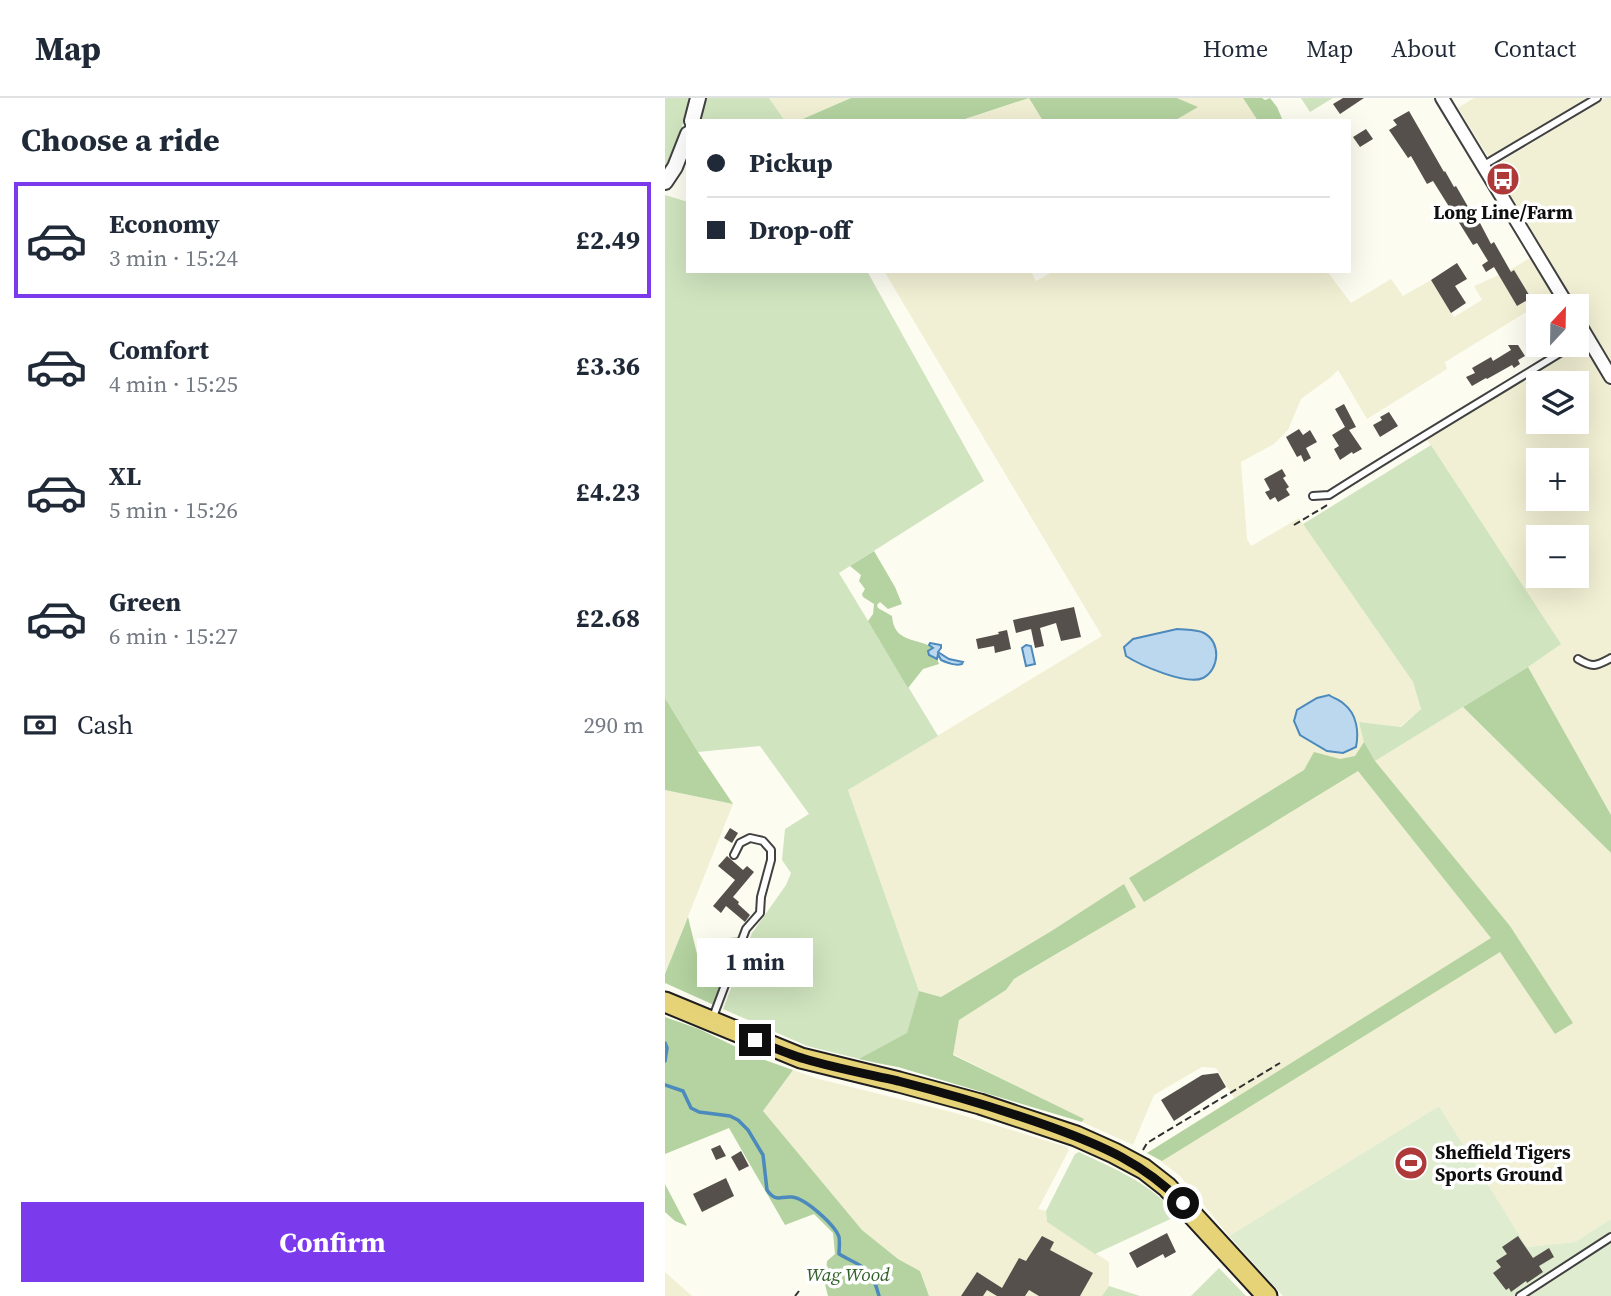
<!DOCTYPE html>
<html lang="en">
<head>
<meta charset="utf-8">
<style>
  :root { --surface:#fff; --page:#f2f2f3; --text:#1f2937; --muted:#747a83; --line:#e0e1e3; --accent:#7c3aed }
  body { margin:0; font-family:"Source Serif 4",serif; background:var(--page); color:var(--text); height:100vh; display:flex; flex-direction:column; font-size:26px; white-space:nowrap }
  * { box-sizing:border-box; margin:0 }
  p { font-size:23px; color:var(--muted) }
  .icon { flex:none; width:38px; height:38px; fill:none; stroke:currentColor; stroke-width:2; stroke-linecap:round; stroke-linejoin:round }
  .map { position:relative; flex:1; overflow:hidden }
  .side { display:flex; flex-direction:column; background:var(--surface); width:665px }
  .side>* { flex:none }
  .guide { position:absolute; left:21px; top:21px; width:665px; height:154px; border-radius:0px; box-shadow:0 7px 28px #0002; display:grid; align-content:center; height:154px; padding:0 21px; background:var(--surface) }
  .needle { width:46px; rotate:22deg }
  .tools { position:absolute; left:861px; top:196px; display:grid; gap:14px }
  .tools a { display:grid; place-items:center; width:63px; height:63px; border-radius:0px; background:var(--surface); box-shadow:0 7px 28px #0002; font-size:35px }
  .end { position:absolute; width:32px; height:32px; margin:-16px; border:9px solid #0e0e0e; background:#fff; box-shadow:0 0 0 4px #fff }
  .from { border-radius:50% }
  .bubble { position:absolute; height:49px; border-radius:0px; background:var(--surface); box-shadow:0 7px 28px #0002; font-size:23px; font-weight:700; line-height:49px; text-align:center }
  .guide b { display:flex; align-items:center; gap:24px; height:66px; font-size:26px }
  .guide b+b { border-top:2px solid var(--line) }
  .guide i { width:18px; height:18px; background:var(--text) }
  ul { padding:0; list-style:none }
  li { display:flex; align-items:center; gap:21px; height:116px; margin:0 14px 10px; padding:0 7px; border:4px solid transparent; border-radius:0px }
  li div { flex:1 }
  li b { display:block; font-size:26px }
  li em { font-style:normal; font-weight:700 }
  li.active { border-color:var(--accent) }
  li>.icon { width:63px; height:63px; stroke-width:1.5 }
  h2 { padding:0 21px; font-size:32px; line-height:84px }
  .pay { display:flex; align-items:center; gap:18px; height:77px; padding:0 21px; font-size:26px }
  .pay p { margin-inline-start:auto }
  .primary-button { display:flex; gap:14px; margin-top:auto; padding:14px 21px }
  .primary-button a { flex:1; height:80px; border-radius:0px; background:var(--accent); color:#fff; font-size:28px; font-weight:700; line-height:80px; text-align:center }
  header { display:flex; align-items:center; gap:42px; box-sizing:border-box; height:98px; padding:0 35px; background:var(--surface); border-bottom:2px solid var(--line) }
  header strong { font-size:33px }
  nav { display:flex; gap:38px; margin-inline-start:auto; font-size:24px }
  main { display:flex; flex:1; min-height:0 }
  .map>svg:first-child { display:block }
  .farmland { fill:#f1f0d4; fill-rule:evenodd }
  .green { fill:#d0e4bf }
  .forest { fill:#b4d3a0 }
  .pitch { fill:#e0eccf }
  .water { fill:#bcd8ef; stroke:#4c89bc; stroke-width:2 }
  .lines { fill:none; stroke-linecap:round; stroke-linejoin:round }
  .stream { stroke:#4c89bc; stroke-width:3.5 }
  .building { fill:#56504c }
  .service-casing { stroke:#414141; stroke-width:10 }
  .minor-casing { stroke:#414141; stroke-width:16 }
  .tertiary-casing { stroke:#414141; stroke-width:18 }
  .primary-casing { stroke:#1f1f1f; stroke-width:23 }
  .path { stroke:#303030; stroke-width:2; stroke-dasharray:7 3.5; stroke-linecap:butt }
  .service { stroke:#fff; stroke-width:6 }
  .minor { stroke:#fff; stroke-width:12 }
  .tertiary { stroke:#fff; stroke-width:14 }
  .primary { stroke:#e7d377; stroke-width:19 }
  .route { stroke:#0e0e0e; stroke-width:9 }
  .labels { text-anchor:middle; stroke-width:7; stroke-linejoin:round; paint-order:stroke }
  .poi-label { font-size:19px; font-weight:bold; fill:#0e0e0e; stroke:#fff }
  .park-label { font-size:19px; font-style:italic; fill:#2f5e26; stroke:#fff }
</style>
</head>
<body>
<header>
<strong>Map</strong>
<nav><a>Home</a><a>Map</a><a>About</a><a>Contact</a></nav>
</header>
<main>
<section class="side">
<h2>Choose a ride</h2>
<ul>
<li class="active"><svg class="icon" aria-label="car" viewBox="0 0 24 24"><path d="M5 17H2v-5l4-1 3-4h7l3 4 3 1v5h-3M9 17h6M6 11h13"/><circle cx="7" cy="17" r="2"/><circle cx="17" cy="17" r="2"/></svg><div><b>Economy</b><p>3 min · 15:24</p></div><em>£2.49</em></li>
<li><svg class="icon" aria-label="car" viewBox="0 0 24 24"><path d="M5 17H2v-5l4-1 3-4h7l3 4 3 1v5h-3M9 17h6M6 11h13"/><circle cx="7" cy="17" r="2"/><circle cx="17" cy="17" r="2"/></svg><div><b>Comfort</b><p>4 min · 15:25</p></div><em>£3.36</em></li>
<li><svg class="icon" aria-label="car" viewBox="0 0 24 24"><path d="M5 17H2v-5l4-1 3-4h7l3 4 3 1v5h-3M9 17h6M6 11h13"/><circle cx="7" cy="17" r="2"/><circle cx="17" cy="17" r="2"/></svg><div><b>XL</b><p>5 min · 15:26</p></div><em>£4.23</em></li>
<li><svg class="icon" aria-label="car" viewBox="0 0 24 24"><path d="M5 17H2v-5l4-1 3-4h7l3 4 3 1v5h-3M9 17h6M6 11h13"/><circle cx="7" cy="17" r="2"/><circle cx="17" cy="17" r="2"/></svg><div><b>Green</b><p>6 min · 15:27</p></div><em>£2.68</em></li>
</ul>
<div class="pay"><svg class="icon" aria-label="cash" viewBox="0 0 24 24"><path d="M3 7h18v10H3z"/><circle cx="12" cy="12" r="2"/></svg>Cash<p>290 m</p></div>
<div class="primary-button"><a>Confirm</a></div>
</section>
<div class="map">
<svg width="946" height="1198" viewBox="0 0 946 1198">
  <rect width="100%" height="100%" fill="#fdfcf1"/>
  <g class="farmland">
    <path d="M104 0H186L133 23H120Z"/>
    <path d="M364 0 378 23H295Z"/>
    <path d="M512 0H578L593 23H509L532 9Z"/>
    <path d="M809 0H925L824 60 793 10Z"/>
    <path d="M940 0H946V263L829 70V68Z"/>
    <path d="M867 159 889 197 780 264 782 271 702 321 673 272 666 279 636 301 623 332 609 346 576 364 582 441 586 448 634 420 748 584 756 611 735 629 694 624 710 663 798 609 946 755V1121L910 1144 862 1149 774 1008 564 1138 515 1078 493 1061 482 1055 569 1000 551 970 537 969 489 997 468 1047 417 1024 418 1021 288 956 294 921 341 892 349 881 399 852 388 832 276 899 254 893 183 692 437 538 219 173H366L371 183 389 173H662L686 205 726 181 738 198 766 182 789 219 817 202 809 188 841 174Z"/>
    <path d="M917 248 922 249 946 289V717L863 569 895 546 766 347 760 340ZM873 285H912V324H873ZM873 362H912V401H873ZM873 439H912V478H873Z"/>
    <path d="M0 692 68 706 0 876Z"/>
    <path d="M128 972 154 981 287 1014 402 1049 404 1052 373 1111 381 1113 382 1124 444 1164V1188L437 1198H264L255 1173 233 1161 197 1132 98 1013Z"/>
    <path d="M0 1174 27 1198H0Z"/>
  </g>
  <g class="green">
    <path d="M0 0H26L11 48 0 69Z"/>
    <path d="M40 0H104L120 23H33Z"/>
    <path d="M636 0H668L645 14Z"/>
    <path d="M0 97 23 104V173H202L319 383 174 475 273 638 183 692 254 893 233 969 211 965 142 948 58 911 87 835 121 787 126 775 117 762 120 731 144 716 95 648 33 654 0 600Z"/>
    <path d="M766 347 896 546 863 569 710 663 699 644 694 624 736 629 756 611 748 584 638 426Z"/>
    <path d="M414 1054C449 1071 487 1085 512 1118L430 1156 382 1124 381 1113 410 1056Z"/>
    <path d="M554 1170 581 1198H526Z"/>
    <path d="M444 1188 475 1198H437Z"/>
  </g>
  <g class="forest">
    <path d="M186 0H512L533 9 509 23H378L364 0 294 23H133Z"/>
    <path d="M578 0H597L600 2 605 0 612 9 618 23H593Z"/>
    <path d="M209 453 230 489 237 506 223 511 215 504 212 507 213 510 227 518C229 545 250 539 269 550L264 557 272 561 274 566 258 571 243 590 203 523 208 516 209 506 198 499 197 496 200 491 194 483 196 477 185 468Z"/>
    <path d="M863 569 946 717V755L798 609Z"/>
    <path d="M0 600 33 654 68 706 0 692Z"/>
    <path d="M699 644 710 663 845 828 908 925 890 936 835 854 497 1063 482 1055 826 840 693 673 479 804 464 780 639 672 649 654 675 661 690 658Z"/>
    <path d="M459 786 471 809 349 881 341 892 294 922 288 957 419 1021 417 1024 233 969 194 961 242 935 254 893 276 899 388 832Z"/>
    <path d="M23 819 32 856 47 864 56 853 64 840 73 839 49 907 0 885V876Z"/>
    <path d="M0 919 34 931 94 960 128 972 98 1013 197 1132 233 1161 255 1173 264 1198H163L160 1186 162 1163 170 1156 168 1135 149 1116 120 1127 64 1030 0 1056Z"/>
    <path d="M0 1086 22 1128 10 1123 0 1114Z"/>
  </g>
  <path class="pitch" d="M774 1008 862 1149 910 1144 946 1121V1198H618L564 1138Z"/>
  <g class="water">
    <path d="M512 531C521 532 531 531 539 535 556 544 555 571 538 580 522 588 475 567 461 558L459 549 468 541Z"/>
    <path d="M265 545 276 547V550L273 554 284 561 298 564 297 566C290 568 283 565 276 562L273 556 272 561 264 557 263 553 268 550 264 547Z"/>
    <path d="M361 547 366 548 370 566 361 568 357 550Z"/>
    <path d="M664 597C668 600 675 602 679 606 692 616 694 634 691 649L678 655 662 653 635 637 629 623 632 612 652 600Z"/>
  </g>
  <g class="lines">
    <g class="stream">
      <path d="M0 945 2 950 0 963"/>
      <path d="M0 987 18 993 26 1010 34 1014 65 1018 73 1022 83 1032 98 1057 102 1092C111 1105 115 1098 127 1099 140 1100 170 1127 174 1139 175 1144 174 1151 174 1156 198 1170 206 1167 214 1198"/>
    </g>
  </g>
  <g class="building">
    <path d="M678 0H699L675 16 668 6Z"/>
    <path d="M744 13 779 74 780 73 789 89 791 88 813 126 815 125 826 146 829 144 846 174 849 172 866 200 852 208 829 169 821 174 817 167 823 163 812 145 808 147 768 83 762 86 746 58 743 60 724 32 732 27 728 22Z"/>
    <path d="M701 31 708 41 695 49 688 39Z"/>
    <path d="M792 165 802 181 790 188 801 205 786 215 766 182Z"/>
    <path d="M873 216V241L862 223Z"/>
    <path d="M843 247H853L860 258 853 262 855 266 849 270 847 267 822 281 821 280 807 288 801 279 810 275 807 270 826 259 828 263 846 252Z"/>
    <path d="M679 306 691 329 684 332 697 351 688 356 687 354 675 362 669 351 674 348 667 337 680 329 670 311Z"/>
    <path d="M724 314 733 328 715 339 708 327 717 322 715 319Z"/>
    <path d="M634 331 638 337 645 332 652 344 641 350 646 360 639 364 636 357 632 359 621 339Z"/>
    <path d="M617 371 621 378 618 380 624 389 621 391 625 397 613 404 610 399 605 402 600 394 605 392 599 381Z"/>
    <path d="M409 509 416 539 396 543 391 525 375 530 379 548 370 550 366 531 351 535 348 522Z"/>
    <path d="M342 532 346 551 330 555 329 548 313 551 311 541 334 536 333 534Z"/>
    <path d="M65 730 73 735 67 745 59 740Z"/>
    <path d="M62 758 78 772 82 768 89 774 68 799 74 804 73 806 85 817 80 824 61 808 56 815 48 808 70 782 53 768Z"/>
    <path d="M553 975 561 989 509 1023 496 1002 537 977Z"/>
    <path d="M55 1047 61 1058 51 1062 46 1051Z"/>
    <path d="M76 1053 84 1068 74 1073 66 1059Z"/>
    <path d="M61 1080 69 1098 37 1114 28 1096Z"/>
    <path d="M502 1135 511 1154 500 1160 498 1156 472 1170 464 1155Z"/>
    <path d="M377 1138 389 1144 385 1152 428 1175 415 1198H374L364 1192 360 1198H332L322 1192 318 1198H296L312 1174 337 1190 354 1160 361 1163Z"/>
    <path d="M853 1138 868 1160 884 1150 889 1159 874 1168 878 1174 862 1185 861 1183 846 1194 844 1190 841 1192 828 1175 836 1169 831 1163 842 1156 837 1149Z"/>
  </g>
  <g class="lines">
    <defs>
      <g id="service">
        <path d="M819 67 932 0"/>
        <path d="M912 244 921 238"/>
        <path d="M648 398 664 397C744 346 827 297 908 247"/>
        <path d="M913 561C928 570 931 568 946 560"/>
        <path d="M48 919 81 831 95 815 96 799 106 762V752L98 743 85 740 75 745 69 757"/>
        <path d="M855 1198 946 1139"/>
      </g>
      <g id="minor">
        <path d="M777 0 903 208"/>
        <path d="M912 222 946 279"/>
      </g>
      <g id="tertiary">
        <path d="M27 23 33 0"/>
        <path d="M0 84 10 69 23 36"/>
      </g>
      <path id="primary" d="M0 904 136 960 234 984 315 1006 411 1038 449 1055 479 1071 502 1089 602 1198"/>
    </defs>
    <use href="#service" class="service-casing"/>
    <use href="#minor" class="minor-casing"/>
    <use href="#tertiary" class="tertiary-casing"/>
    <use href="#primary" class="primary-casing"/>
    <g class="path">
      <path d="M629 427 664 406"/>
      <path d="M478 1052 482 1045 615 965"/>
      <path d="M130 1198 134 1193"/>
    </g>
    <use href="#service" class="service"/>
    <use href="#minor" class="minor"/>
    <use href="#tertiary" class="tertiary"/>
    <use href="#primary" class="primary"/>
  </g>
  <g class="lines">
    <path class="route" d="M90 942C107 949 123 956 140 961 170 970 202 976 233 983 284 996 336 1011 386 1029 438 1048 478 1065 518 1105"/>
  </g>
  <defs>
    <symbol id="bus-disc" viewBox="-11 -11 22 22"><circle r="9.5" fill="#ad3938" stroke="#fff"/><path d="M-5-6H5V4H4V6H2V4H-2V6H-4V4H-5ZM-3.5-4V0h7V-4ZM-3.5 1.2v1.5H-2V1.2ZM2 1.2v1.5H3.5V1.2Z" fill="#fff"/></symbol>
    <symbol id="stadium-disc" viewBox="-11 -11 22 22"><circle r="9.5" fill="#ad3938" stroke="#fff"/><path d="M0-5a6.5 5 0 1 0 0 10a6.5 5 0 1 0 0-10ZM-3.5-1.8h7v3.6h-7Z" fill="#fff"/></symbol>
  </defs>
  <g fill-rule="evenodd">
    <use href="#bus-disc" x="819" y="62" width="38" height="38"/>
    <use href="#stadium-disc" x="727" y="1046" width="38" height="38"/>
  </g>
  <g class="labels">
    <g class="poi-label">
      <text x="838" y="121">Long Line/Farm</text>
      <text x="770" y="1061" text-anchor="start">Sheffield Tigers<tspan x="770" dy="22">Sports Ground</tspan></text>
    </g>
    <g class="park-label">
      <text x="183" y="1183">Wag Wood</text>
    </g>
  </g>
</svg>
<div class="tools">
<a><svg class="needle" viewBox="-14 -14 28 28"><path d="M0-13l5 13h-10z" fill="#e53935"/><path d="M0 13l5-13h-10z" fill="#747a83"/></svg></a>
<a><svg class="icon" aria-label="layers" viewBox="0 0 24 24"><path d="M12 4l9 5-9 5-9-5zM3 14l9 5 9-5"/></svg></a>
<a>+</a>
<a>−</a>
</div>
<i class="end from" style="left:518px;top:1105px"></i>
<i class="end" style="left:90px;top:942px"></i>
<div class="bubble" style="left:32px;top:840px;width:116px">1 min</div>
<div class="guide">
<b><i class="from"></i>Pickup</b>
<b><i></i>Drop-off</b>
</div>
</div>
</main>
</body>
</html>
